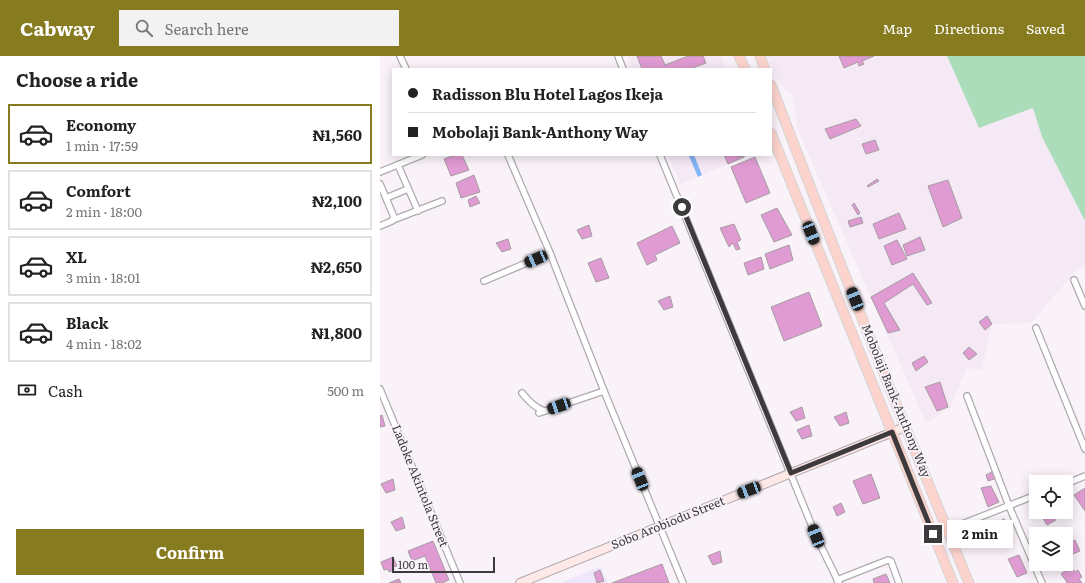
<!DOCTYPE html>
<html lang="en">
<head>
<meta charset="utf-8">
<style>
  :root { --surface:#fff; --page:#f2f2f2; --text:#222; --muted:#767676; --line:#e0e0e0; --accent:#877b20 }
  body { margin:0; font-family:Literata,serif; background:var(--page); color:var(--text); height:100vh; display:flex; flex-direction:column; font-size:15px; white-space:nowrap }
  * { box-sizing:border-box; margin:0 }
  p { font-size:13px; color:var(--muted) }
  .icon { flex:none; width:22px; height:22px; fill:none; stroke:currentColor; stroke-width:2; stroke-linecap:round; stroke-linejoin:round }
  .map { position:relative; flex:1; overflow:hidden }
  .details { display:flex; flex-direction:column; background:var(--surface); width:380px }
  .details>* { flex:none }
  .banner { position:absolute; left:12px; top:12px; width:380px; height:88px; border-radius:0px; box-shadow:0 2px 10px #0003; display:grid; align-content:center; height:88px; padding:0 16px; background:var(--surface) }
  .tools { position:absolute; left:649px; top:419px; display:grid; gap:8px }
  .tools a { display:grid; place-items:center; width:44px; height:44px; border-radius:0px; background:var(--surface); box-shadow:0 2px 10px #0003; font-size:20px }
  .scale { position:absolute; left:12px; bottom:10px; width:103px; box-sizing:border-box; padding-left:4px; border:2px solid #3c3a3c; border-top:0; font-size:11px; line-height:14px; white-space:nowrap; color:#3c3a3c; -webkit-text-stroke:3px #f9f3f9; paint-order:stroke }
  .end { position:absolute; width:18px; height:18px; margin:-9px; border:5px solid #3c3a3c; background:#fff; box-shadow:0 0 0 2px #fff }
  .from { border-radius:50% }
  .bubble { position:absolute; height:28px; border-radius:0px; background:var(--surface); box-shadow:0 2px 10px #0003; font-size:13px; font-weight:700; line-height:28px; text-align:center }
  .car { position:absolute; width:12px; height:24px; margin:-12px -6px; border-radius:5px; box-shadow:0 0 3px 1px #0007; background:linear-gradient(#222 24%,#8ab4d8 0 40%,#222 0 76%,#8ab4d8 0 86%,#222 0) }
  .banner b { display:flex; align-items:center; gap:14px; height:38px; font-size:15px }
  .banner b+b { border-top:1px solid var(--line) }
  .banner i { width:10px; height:10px; background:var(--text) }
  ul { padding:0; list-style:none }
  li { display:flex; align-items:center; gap:12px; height:60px; margin:0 8px 6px; padding:0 8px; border:2px solid var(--line); border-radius:0px }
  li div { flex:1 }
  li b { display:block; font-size:15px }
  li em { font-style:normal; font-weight:700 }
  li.on { border-color:var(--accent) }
  li>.icon { width:36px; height:36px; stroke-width:1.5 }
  h2 { padding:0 16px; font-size:18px; line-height:48px }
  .pay { display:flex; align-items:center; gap:10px; height:44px; padding:0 16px; font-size:15px }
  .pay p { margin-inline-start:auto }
  .button { display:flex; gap:8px; margin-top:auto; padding:8px 16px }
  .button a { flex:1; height:46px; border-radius:0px; background:var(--accent); color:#fff; font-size:16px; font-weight:700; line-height:46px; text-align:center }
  header { display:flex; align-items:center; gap:24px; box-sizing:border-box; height:56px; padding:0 20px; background:var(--accent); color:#fff }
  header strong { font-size:19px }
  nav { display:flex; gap:22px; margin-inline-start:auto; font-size:14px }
  .search { width:280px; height:36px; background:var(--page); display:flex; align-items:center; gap:10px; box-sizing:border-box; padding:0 14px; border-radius:0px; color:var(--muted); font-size:15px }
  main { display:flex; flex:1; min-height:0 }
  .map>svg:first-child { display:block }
  .built { fill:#f5e9f6 }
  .education { fill:#f0e6fb }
  .green { fill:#abddbb }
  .water { fill:#84b5f6 }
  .building { fill:#e09bd2; stroke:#a49da2 }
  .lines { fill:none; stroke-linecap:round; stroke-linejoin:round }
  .street-casing { stroke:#afaab0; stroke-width:8 }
  .secondary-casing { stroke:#afaab0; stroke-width:10 }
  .primary-casing { stroke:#d4d4d4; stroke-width:11 }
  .street { stroke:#fff; stroke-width:5.5 }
  .secondary { stroke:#fee9e6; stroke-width:8 }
  .primary { stroke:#fdd3cd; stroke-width:9 }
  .route { stroke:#3c3a3c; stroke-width:5 }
  .labels { text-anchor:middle; stroke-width:3.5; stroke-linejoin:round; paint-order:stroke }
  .street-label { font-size:12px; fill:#3c3a3c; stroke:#f9f3f9 }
</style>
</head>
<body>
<header>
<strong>Cabway</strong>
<div class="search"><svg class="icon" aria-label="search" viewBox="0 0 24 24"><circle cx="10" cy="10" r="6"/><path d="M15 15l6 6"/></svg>Search here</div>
<nav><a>Map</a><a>Directions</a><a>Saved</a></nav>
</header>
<main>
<section class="details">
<h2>Choose a ride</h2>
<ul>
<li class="on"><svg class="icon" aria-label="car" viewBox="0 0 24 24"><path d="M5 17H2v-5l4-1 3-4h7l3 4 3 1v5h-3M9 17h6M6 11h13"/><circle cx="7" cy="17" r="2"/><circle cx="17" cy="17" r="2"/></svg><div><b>Economy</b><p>1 min · 17:59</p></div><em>₦1,560</em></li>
<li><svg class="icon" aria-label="car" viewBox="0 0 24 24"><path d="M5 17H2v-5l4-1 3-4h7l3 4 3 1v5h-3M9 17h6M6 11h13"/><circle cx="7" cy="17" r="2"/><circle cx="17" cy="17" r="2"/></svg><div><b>Comfort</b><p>2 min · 18:00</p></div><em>₦2,100</em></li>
<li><svg class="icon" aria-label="car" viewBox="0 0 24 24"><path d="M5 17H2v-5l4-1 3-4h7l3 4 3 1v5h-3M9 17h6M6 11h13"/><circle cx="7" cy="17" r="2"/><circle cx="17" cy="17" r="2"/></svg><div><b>XL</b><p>3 min · 18:01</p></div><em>₦2,650</em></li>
<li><svg class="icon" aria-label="car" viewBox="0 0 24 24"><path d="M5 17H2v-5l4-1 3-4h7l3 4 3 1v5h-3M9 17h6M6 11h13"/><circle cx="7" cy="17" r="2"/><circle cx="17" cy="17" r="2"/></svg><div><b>Black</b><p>4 min · 18:02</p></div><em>₦1,800</em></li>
</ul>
<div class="pay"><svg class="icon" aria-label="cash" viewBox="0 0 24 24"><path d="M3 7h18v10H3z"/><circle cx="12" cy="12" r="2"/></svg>Cash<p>500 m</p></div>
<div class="button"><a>Confirm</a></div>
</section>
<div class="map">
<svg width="705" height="527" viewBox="0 0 705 527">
  <rect width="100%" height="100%" fill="#f9f3f9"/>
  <g class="built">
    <path d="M247 0H341L344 8 348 13H252Z"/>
    <path d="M387 0H567L599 72 653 52 662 81 705 165V211L695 216 651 267 612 268 602 314 587 312 570 352 546 367 419 77 414 52 415 50 412 40 410 37 404 33 395 18Z"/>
    <path d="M288 99H371L300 128Z"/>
  </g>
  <path class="education" d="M221 510 228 527H180Z"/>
  <path class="green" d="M567 0H705V165L662 81 653 52 599 72Z"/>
  <path class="water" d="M314 99 322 119 318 121 309 100Z"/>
  <g class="building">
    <path d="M257 0H281L285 9 308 0H323L326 7 310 13H262Z"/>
    <path d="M459 0H494L482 5 484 8 479 10 478 6 464 12Z"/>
    <path d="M476 63 481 70 450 83 445 73Z"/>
    <path d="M495 84 499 94 486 98 482 88Z"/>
    <path d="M75 99H82L89 114 71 120 64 103Z"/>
    <path d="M344 99H352L364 101 348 108Z"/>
    <path d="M351 99H365L364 101Z"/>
    <path d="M375 101 390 137 366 147 351 111Z"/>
    <path d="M94 119 100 136 81 142 76 127Z"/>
    <path d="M497 123 499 125 488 131 487 130Z"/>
    <path d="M568 124 582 162 563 171 548 130Z"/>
    <path d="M96 140 100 147 90 151 88 144Z"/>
    <path d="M474 147 480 157 478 159 472 149Z"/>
    <path d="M397 152 412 179 394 186 381 159Z"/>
    <path d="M519 157 526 173 499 183 493 168Z"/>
    <path d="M481 161 483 167 470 171 468 165Z"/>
    <path d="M354 168 361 184 357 186 360 193 356 194 353 187 349 191 340 172Z"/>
    <path d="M209 169 212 180 202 183 197 174Z"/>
    <path d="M292 170 300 187 275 199 277 204 267 209 257 187Z"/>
    <path d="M540 181 545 194 527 200 523 189Z"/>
    <path d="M128 183 131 193 122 196 116 187Z"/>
    <path d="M517 184 527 203 512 209 504 190Z"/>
    <path d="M409 189 413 204 390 213 385 198Z"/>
    <path d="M381 201 384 213 368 219 364 207Z"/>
    <path d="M221 202 229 222 216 226 208 207Z"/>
    <path d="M533 217 552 247 547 249 533 228 504 247 520 274 508 277 491 241Z"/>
    <path d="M429 236 442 270 404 285 391 251Z"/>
    <path d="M290 240 293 251 284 254 278 245Z"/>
    <path d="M607 260 612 268 605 274 599 266Z"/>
    <path d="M589 291 597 298 589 304 583 297Z"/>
    <path d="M544 300 548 306 536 315 532 307Z"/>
    <path d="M560 326 568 351 557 355 545 331Z"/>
    <path d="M422 351 425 362 416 365 410 356Z"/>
    <path d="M466 356 469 367 460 370 454 361Z"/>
    <path d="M2 359 5 370 0 371V360Z"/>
    <path d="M429 369 432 380 422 383 417 374Z"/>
    <path d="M614 415 617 422 608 425 606 419Z"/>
    <path d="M491 418 500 442 483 448 473 425Z"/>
    <path d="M13 423 15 434 6 437 1 428Z"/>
    <path d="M611 430 619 446 608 451 601 432Z"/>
    <path d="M705 432V455L694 439Z"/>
    <path d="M686 433 687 435 689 434 691 439 688 440 689 443 686 445Z"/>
    <path d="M461 447 465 456 457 460 453 451Z"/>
    <path d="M659 456H670L676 464 667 469Z"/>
    <path d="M22 461 25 472 16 475 11 466Z"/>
    <path d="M624 463 633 481 622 486 615 468Z"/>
    <path d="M685 474 690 487 695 484 700 495 686 501V478H677Z"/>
    <path d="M53 485 69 524 62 527H56L45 500 32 505 28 495Z"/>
    <path d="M340 495 342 506 333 509 328 500Z"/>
    <path d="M639 499 647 517 637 521 628 503Z"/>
    <path d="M13 501 17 510 13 511 14 514 9 516 8 513 4 514 1 506Z"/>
    <path d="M282 508 289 527H232Z"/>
    <path d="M691 511 695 516 698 514 702 521 699 523 702 527H686L687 526 681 518Z"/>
    <path d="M220 514 224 525 217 527 214 517Z"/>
    <path d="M506 518 510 527H494L493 523Z"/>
    <path d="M19 523 21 527H9Z"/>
  </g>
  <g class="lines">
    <defs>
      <g id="street">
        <path d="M20 0 26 13"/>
        <path d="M238 0 243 13"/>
        <path d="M128 99 170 197 224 335 303 527"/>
        <path d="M280 99 436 480 459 527"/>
        <path d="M18 109 38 155"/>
        <path d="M0 116 42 99"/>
        <path d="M0 128 14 161 12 165 0 170"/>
        <path d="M6 142 28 133"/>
        <path d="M13 164 62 145"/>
        <path d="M694 224 705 250"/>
        <path d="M104 225 170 197"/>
        <path d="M656 272 705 393"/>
        <path d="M0 333 80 527"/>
        <path d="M142 337C149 345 154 351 164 355"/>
        <path d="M587 340 629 450 662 527"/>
        <path d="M159 357 224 335"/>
        <path d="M686 428 705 420"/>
        <path d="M567 474 656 439"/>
        <path d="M457 524 508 504 511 505 519 527"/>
      </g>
      <path id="secondary" d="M140 527 525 371"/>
      <g id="primary">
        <path d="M359 0 365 13"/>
        <path d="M380 0 385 13"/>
        <path d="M391 29C455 196 521 362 589 527"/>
        <path d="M391 77 573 527"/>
      </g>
    </defs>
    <use href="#street" class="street-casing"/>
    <use href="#secondary" class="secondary-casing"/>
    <use href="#primary" class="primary-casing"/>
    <use href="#street" class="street"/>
    <use href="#secondary" class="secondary"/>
    <use href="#primary" class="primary"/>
  </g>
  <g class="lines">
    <path class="route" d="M302 151 411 417 512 376 553 478"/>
  </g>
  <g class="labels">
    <g class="street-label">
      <text transform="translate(516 345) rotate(68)" y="4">Mobolaji Bank-Anthony Way</text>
      <text transform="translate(40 430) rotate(68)" y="4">Ladoke Akintola Street</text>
      <text transform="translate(288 467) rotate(-22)" y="4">Sobo Arobiodu Street</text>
    </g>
  </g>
</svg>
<div class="tools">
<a><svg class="icon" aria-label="locate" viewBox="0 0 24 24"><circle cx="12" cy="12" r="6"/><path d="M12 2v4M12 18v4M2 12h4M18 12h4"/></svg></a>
<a><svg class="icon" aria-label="layers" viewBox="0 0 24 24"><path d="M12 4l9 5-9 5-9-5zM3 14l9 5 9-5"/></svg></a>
</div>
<div class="scale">100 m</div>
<i class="end from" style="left:302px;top:151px"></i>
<i class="end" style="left:553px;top:478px"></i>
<div class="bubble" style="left:567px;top:464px;width:66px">2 min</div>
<i class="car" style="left:431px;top:177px;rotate:158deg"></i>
<i class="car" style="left:156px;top:203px;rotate:247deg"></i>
<i class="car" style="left:475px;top:243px;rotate:338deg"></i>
<i class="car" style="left:179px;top:350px;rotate:251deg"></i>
<i class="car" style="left:260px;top:423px;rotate:338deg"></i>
<i class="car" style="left:369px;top:434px;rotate:249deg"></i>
<i class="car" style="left:436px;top:480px;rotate:338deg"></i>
<div class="banner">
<b><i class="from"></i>Radisson Blu Hotel Lagos Ikeja</b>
<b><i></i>Mobolaji Bank-Anthony Way</b>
</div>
</div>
</main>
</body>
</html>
